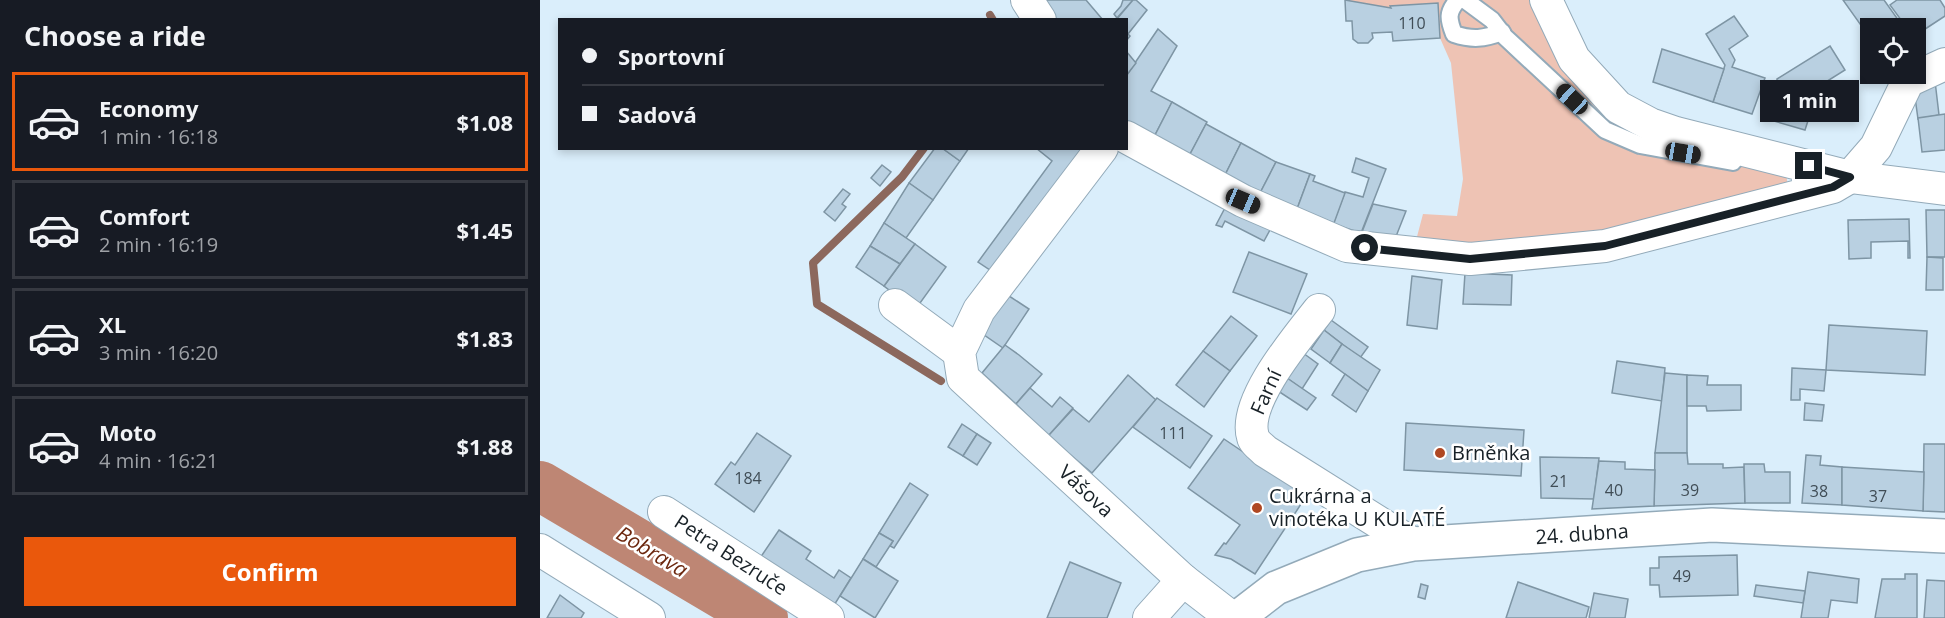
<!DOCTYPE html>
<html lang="en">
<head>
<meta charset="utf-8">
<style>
  :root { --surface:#171b24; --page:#20242c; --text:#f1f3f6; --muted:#9ea1a6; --line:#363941; --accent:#ea580c }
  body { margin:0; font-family:"Open Sans",sans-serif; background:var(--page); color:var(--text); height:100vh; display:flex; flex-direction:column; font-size:22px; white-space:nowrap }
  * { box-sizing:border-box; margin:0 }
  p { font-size:20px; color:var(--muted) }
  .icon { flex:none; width:33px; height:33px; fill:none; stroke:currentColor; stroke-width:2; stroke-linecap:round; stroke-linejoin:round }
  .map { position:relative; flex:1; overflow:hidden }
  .details { display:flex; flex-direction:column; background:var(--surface); width:540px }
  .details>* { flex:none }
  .hud { position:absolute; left:18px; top:18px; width:570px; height:132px; border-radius:0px; box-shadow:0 3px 9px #0003; display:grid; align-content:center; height:132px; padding:0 24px; background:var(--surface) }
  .controls { position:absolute; left:1320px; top:18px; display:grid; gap:12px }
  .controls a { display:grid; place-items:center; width:66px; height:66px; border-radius:0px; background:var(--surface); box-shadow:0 3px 9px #0003; font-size:30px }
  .end { position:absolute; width:27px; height:27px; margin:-14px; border:8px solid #182127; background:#fff; box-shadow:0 0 0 3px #fff }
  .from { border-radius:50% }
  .bubble { position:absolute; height:42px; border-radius:0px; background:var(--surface); box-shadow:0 3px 9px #0003; font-size:20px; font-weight:700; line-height:42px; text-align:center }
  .car { position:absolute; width:18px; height:36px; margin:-18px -9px; border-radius:8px; box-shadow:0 0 4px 2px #0007; background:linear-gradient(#222 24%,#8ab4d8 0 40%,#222 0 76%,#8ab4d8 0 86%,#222 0) }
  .hud b { display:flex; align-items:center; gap:21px; height:57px; font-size:22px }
  .hud b+b { border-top:2px solid var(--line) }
  .hud i { width:15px; height:15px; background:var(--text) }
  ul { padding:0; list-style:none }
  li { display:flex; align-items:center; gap:18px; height:99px; margin:0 12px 9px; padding:0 12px; border:3px solid var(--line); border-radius:0px }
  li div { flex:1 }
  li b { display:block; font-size:22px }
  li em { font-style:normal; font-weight:700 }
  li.selected { border-color:var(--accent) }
  li>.icon { width:54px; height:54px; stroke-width:1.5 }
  h2 { padding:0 24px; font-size:27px; line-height:72px }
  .primary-button { display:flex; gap:12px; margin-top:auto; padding:12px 24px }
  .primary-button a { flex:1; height:69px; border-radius:0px; background:var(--accent); color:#fff; font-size:24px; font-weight:700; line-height:69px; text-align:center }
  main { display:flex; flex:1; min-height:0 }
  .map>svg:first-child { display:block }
  .green { fill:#eec3b4 }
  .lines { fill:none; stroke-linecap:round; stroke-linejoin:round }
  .stream { stroke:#8c685d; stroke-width:8 }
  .river { stroke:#be8674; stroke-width:50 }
  .building { fill:#b9d0e1; stroke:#7e95a4; stroke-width:1.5 }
  .lane-casing { stroke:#93aab9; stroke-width:20 }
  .street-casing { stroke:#93aab9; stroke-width:34 }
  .secondary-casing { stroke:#93aab9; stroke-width:36 }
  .lane { stroke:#fff; stroke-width:16 }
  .street { stroke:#fff; stroke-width:32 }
  .secondary { stroke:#fff; stroke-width:33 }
  .route { stroke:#182127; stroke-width:8 }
  .poi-dot { fill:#af4823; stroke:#fff; stroke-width:2 }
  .labels { text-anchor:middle; stroke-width:5; stroke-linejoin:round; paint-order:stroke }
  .number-label { font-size:16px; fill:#404d56 }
  .street-label { font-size:20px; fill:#182127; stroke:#fff }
  .poi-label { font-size:20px; fill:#182127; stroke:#fff; text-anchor:start }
  .water-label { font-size:21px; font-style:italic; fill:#6c270e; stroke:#fff }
</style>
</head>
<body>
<main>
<section class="details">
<h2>Choose a ride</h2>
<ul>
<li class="selected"><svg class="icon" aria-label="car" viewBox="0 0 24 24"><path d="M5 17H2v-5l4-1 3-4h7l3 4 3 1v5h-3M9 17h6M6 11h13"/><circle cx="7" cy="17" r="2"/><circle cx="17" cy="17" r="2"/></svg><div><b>Economy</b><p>1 min · 16:18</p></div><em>$1.08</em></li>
<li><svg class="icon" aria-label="car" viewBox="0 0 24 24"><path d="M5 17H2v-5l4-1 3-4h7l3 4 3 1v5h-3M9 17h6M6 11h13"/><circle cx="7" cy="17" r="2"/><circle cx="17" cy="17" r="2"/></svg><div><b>Comfort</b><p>2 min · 16:19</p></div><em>$1.45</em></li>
<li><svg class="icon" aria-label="car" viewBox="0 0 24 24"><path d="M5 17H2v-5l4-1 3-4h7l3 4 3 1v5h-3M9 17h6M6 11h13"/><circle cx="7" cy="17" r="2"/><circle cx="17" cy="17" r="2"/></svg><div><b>XL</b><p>3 min · 16:20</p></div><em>$1.83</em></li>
<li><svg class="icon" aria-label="car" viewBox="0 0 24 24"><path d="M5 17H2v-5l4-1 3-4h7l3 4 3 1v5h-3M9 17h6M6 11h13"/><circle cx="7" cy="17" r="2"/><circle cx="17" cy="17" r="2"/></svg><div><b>Moto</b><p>4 min · 16:21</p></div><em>$1.88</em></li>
</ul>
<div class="primary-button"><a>Confirm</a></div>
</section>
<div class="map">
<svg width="1405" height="618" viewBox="0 0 1405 618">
  <rect width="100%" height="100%" fill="#daeefb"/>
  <path class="green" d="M804 0H993L1076 116 1246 173 1248 187 1038 241 874 248 883 214 917 216 923 179 911 63 900 38 898 3 851 6V8Z"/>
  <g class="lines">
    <g class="stream">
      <path d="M450 15 453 20"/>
      <path d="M384 148 362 177 273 263 277 304 401 381"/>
    </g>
    <path class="river" d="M0 486 223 618"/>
  </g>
  <g class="building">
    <path d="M508 0H546L563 20H509L500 6Z"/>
    <path d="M583 0H593L577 18 574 14 581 6Z"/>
    <path d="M593 0H596L607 10 588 34 590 36 586 41V20H576Z"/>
    <path d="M805 0 851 8 850 6 898 3 900 38 853 41 852 32 832 33 833 38 828 43H818L813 39 812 21H806Z"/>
    <path d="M1303 0H1344L1364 28H1330V38Z"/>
    <path d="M1357 0H1400L1405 8V16L1376 35V28H1367L1350 5Z"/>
    <path d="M1194 16 1208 36 1189 49 1195 60 1192 67 1225 78 1212 114 1173 102 1185 65 1166 34Z"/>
    <path d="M618 29 637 46 611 91 632 102 613 139 586 125V76Z"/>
    <path d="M1290 46 1305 70 1265 95 1263 102 1273 105 1265 130 1227 119 1237 86V79Z"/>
    <path d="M1122 49 1184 69 1173 102 1113 82Z"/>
    <path d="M586 51 596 63 586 76Z"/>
    <path d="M1395 81 1399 115 1378 119 1374 90Z"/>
    <path d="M632 102 667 122 648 158 613 139Z"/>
    <path d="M1405 114V150L1382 152 1378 118Z"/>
    <path d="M666 124 701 143 684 177 648 158Z"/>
    <path d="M701 143 736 162 719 195 684 177Z"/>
    <path d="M395 148H402L420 161 393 200 369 183Z"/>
    <path d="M402 148H429L420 161Z"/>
    <path d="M496 148H555L456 274 438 262 512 161Z"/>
    <path d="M816 158 846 169 821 233 793 224 805 192 823 197 829 178 812 172Z"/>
    <path d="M736 162 770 174 757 209 719 195Z"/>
    <path d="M342 165 351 172 340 186 331 178Z"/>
    <path d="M770 174 775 176 773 181 805 193 794 223 757 209Z"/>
    <path d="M369 183 393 200 366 238 344 223Z"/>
    <path d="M303 189 310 194 302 204 306 207 295 221 284 212Z"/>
    <path d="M833 204 866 211 855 239 822 232Z"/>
    <path d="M686 206 731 228 724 241 685 221 682 227 676 225Z"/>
    <path d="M1386 210H1405V257H1387Z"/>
    <path d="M1369 219 1370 258H1368V241L1331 242V258L1309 259 1308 220Z"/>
    <path d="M344 223 375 244 360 264 330 246Z"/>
    <path d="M375 244 406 267 375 310 344 286Z"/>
    <path d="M330 246 360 264 344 286 316 267Z"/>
    <path d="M709 252 767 274 751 314 693 292Z"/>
    <path d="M1387 257 1403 258V290H1386Z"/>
    <path d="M925 273 972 275 971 305 923 304Z"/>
    <path d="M872 276 902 280 897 329 867 325Z"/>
    <path d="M463 292 489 309 463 348 437 330Z"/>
    <path d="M691 316 717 336 690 371 663 351Z"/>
    <path d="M791 320 828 347 820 358 784 330Z"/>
    <path d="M1289 325 1387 331 1385 375 1286 370Z"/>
    <path d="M784 330 802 344 790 363 771 349Z"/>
    <path d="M802 344 840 370 828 391 790 363Z"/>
    <path d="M465 345 479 355 502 374 476 404 442 373Z"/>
    <path d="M663 351 690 371 664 407 636 385Z"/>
    <path d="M763 353 778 364 762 389 747 378Z"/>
    <path d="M1077 361 1125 368 1122 401 1072 393Z"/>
    <path d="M1252 368 1286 370 1284 391 1260 389V400H1251Z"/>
    <path d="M1125 373 1147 375V453H1115Z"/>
    <path d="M805 374 828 391 816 412 792 395Z"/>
    <path d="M588 375 616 400 552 473 508 436 533 409 549 422Z"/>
    <path d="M1147 375 1168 376 1167 385H1201V410L1167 411 1166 406H1147Z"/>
    <path d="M747 378 776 398 767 410 738 391Z"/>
    <path d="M490 388 512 407 520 397 533 408 508 436 476 404Z"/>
    <path d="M617 398 672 436 650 468 593 427Z"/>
    <path d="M1265 403 1284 405 1282 421 1264 420Z"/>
    <path d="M866 423 984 430 981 476 864 470Z"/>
    <path d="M422 424 437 434 423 456 408 447Z"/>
    <path d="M217 433 251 456 214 512 175 484 191 462 195 465Z"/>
    <path d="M437 434 451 443 437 465 423 456Z"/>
    <path d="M684 439 767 495 715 574 691 559 675 555 684 543 686 544 700 525 648 488Z"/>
    <path d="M1384 444H1405V512L1383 511Z"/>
    <path d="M1115 453H1147L1148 464H1183V468L1204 467 1205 503 1114 506Z"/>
    <path d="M1266 455 1281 456 1280 465 1302 467V505L1262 503Z"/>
    <path d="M1000 457 1059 458 1054 499 1001 498Z"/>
    <path d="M1059 461 1085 462V469L1115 470 1114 506 1052 509Z"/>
    <path d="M1204 464H1224L1225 472H1250V503H1205Z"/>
    <path d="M1302 467 1384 472 1383 511 1302 505Z"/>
    <path d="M370 483 388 495 354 548 350 546 353 541 339 533Z"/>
    <path d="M239 530 271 551 266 559 294 578 299 570 311 578 293 607 220 558Z"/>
    <path d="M339 533 353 541 336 567 323 559Z"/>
    <path d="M1197 555 1198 595 1120 597 1119 585H1110V568H1119V557Z"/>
    <path d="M323 559 358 581 335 618 300 596Z"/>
    <path d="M530 562 581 583 567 618H507Z"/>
    <path d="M1268 572 1319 579 1317 603 1291 600 1288 618H1261Z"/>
    <path d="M1365 574H1377V618H1335L1342 579H1365Z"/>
    <path d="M1387 580 1405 581V618H1384Z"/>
    <path d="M978 582 1049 607 1046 618H966Z"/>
    <path d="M881 584 888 586 885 599 878 597Z"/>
    <path d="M1216 585 1265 591 1263 603 1214 596Z"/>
    <path d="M1054 593 1088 599 1085 618H1049Z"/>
    <path d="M20 595 44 613 41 618H7Z"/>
  </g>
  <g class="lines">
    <defs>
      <g id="lane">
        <path d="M918 0C907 12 908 19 914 34 932 40 944 39 962 32"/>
        <path d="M925 0 952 20 965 37 1065 130 1100 145 1193 162"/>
      </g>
      <g id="street">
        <path d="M487 0 500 20"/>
        <path d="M1006 0 1034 59 1078 107 1110 124 1136 133 1310 177 1405 189"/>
        <path d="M586 137 703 201 807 246 930 259 1065 246 1293 187 1310 177 1336 147 1368 81 1405 64"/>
        <path d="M562 148 439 310 419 352 423 378 643 580 692 618"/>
        <path d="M355 305 419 352"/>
        <path d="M779 310C758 337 702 402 713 437 714 442 721 447 725 451L873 544"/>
        <path d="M124 512 288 618"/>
        <path d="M0 550 109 618"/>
        <path d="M609 618 643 580"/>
      </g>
      <path id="secondary" d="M697 618 736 588 817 555 873 544 1172 525 1405 536"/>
    </defs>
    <use href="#lane" class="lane-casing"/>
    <use href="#street" class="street-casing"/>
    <use href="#secondary" class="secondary-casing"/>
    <use href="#lane" class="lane"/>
    <use href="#street" class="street"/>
    <use href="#secondary" class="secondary"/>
  </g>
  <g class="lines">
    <path class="route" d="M825 248 930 259 1065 246 1293 187 1310 177 1269 166"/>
  </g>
  <g class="poi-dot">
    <circle cx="900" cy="453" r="6"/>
    <circle cx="717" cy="508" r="6"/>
  </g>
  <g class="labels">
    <g class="number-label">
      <text x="872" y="29">110</text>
      <text x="633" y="439">111</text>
      <text x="208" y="484">184</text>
      <text x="1019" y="487">21</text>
      <text x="1074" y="496">40</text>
      <text x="1150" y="496">39</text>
      <text x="1279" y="497">38</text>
      <text x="1338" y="502">37</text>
      <text x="1142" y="582">49</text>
    </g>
    <g class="street-label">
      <text transform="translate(726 392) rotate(-66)" y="7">Farní</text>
      <text transform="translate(546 491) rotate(43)" y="7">Vášova</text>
      <text transform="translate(1042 534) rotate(-4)" y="7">24. dubna</text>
      <text transform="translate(191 555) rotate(33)" y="7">Petra Bezruče</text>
    </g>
    <g class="poi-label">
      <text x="912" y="460">Brněnka</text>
      <text x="729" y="503">Cukrárna a<tspan x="729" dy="23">vinotéka U KULATÉ</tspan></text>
    </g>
    <g class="water-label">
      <text transform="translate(112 552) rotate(31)" y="7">Bobrava</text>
    </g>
  </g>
</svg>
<div class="controls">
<a><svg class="icon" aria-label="locate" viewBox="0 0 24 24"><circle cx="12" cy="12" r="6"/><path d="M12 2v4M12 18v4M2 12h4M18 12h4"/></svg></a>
</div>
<i class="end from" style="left:825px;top:248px"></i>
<i class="end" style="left:1269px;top:166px"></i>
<div class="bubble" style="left:1220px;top:80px;width:99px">1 min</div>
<i class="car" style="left:1032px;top:99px;rotate:313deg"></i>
<i class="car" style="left:1143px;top:153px;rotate:100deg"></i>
<i class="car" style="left:703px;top:201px;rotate:113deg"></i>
<div class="hud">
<b><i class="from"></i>Sportovní</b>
<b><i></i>Sadová</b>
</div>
</div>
</main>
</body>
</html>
